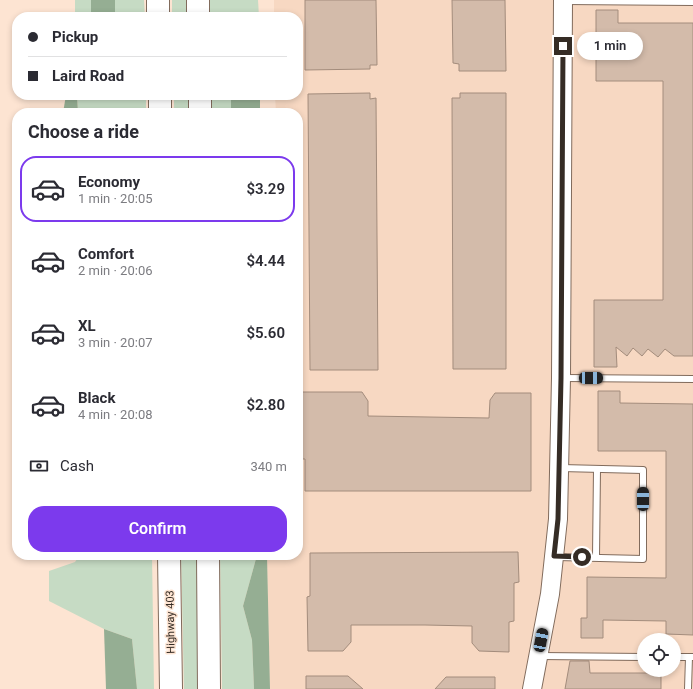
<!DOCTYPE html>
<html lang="en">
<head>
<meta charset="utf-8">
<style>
  :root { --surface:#fff; --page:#f2f2f3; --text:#2b2b33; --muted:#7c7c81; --line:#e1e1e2; --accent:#7c3aed }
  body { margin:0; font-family:Roboto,sans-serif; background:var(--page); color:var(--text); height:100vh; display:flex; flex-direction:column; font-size:15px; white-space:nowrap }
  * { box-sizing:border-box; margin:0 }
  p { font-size:13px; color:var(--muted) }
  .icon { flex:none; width:22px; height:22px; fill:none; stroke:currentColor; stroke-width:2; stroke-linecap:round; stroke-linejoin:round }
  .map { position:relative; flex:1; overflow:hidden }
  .sheet { position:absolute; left:12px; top:108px; width:291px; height:452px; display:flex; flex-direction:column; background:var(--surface); border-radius:16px; box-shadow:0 2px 6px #0003 }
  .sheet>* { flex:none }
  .guide { position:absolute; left:12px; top:12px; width:291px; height:88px; border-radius:16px; box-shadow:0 2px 6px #0003; display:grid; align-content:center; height:88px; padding:0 16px; background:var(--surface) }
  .controls { position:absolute; left:637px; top:633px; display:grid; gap:8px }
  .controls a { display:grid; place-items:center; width:44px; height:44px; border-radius:50%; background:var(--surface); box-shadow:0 2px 6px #0003; font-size:20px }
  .end { position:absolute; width:18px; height:18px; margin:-9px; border:5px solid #352c25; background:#fff; box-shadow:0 0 0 2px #fff }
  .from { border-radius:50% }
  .bubble { position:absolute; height:28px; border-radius:14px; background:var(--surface); box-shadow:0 2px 6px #0003; font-size:13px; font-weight:600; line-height:28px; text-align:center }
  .car { position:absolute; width:12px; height:24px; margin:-12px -6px; border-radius:5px; box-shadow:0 0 3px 1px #0007; background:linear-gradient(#222 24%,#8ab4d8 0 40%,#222 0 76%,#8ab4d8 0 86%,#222 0) }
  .guide b { display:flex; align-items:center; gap:14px; height:38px; font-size:15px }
  .guide b+b { border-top:1px solid var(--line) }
  .guide i { width:10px; height:10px; background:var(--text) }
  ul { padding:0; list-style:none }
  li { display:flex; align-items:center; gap:12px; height:66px; margin:0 8px 6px; padding:0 8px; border:2px solid transparent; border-radius:16px }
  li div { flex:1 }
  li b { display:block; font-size:15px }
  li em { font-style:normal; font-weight:600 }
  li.current { border-color:var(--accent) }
  li>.icon { width:36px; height:36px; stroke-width:1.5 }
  h2 { padding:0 16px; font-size:18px; line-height:48px }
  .pay { display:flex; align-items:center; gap:10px; height:44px; padding:0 16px; font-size:15px }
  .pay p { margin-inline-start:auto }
  .button { display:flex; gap:8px; margin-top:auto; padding:8px 16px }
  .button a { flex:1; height:46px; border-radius:16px; background:var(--accent); color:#fff; font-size:16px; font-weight:600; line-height:46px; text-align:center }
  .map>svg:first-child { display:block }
  .built { fill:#f7d8c2; fill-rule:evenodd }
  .green { fill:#c6dbc4 }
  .forest { fill:#95ae93 }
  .building { fill:#d3bbaa; stroke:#a38c7c }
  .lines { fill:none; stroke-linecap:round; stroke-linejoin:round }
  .lane-casing { stroke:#816b5c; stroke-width:8 }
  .secondary-casing { stroke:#816b5c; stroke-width:20 }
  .highway-casing { stroke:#816b5c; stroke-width:24 }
  .lane { stroke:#fff; stroke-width:6 }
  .secondary { stroke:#fff; stroke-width:18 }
  .highway { stroke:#fff; stroke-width:22 }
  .route { stroke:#352c25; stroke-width:5 }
  .labels { text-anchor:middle; stroke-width:3; stroke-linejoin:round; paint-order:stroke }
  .street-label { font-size:11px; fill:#352c25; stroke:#fde4d2 }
</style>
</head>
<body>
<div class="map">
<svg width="693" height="689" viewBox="0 0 693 689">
  <rect width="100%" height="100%" fill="#fde4d2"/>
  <path class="built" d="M274 0H693V689H270L267 555H298V113H276L275 95H298V17H274ZM644 640H674V670H644Z"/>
  <g class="green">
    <rect x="75" y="0" width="16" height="17"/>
    <path d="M115 0H144L145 17H115Z"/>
    <path d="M172 0H189L190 17H172Z"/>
    <path d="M210 0H258L259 17H210Z"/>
    <path d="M77 95H146V113H78Z"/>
    <rect x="174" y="95" width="17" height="18"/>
    <rect x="212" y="95" width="19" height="18"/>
    <path d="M80 555H152L154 689H137L132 639 104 629 49 601V571L75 562Z"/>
    <path d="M181 555H199L201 689H184Z"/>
    <path d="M220 555H257L243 606 252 640 254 689H222Z"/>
  </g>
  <g class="forest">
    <rect x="91" y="0" width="24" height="17"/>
    <path d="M66 95H77L78 113H63Z"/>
    <rect x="231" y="95" width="29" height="18"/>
    <path d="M257 555H267L270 689H254L252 640 243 606Z"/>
    <path d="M104 629 132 639 137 689H106Z"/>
  </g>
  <g class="building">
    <path d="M305 0H376L377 65H370V69L305 70Z"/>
    <path d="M452 0H505L506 71H459V64L453 63Z"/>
    <path d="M596 10H618V23H693V356H674L665 349 658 357 648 349 642 356 633 348 627 356 616 347 617 367H594V300H663V81H596Z"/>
    <path d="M370 93V99L376 98 378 370H310L308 94Z"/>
    <path d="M460 93H506V369H453L452 98H460Z"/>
    <path d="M598 391H620V403L693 404V635L666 634V621L603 620V638H581V618H587V577L666 578V451H598Z"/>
    <path d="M301 392H362L368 401V416L489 418 490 400 495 393H531V491H305V459H301Z"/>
    <path d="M518 552 519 582 514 583V621L509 622V652L479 651 472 643V626L425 625H351V642L343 651H308L307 597 310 596V553Z"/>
    <path d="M570 661H589L590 673H661V689H565Z"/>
    <path d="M306 676H348L363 689H306Z"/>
    <path d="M446 677H495V689H435Z"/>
  </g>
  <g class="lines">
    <defs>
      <g id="lane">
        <path d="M565 1 693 2"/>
        <path d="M563 378 693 379"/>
        <path d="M557 557 643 559V470L561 468"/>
        <path d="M596 557 597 469"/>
        <path d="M540 656 644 657"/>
        <path d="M674 657H693"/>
        <path d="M688 689 689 657"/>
      </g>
      <path id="secondary" d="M532 689 550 594 558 519 561 378 563 0"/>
      <g id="highway">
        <path d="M158 0V17"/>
        <path d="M198 0V17"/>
        <path d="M160 95V113"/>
        <path d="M200 95V113"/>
        <path d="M169 555 171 689"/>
        <path d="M208 555 209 689"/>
      </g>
    </defs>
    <use href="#lane" class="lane-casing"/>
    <use href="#secondary" class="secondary-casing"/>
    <use href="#highway" class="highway-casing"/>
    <use href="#lane" class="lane"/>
    <use href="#secondary" class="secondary"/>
    <use href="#highway" class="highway"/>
  </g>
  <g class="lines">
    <path class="route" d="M563 46 561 378 558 519 554 556 582 557"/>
  </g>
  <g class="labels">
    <g class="street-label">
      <text transform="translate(170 622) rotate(-91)" y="4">Highway 403</text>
    </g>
  </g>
</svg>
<div class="controls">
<a><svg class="icon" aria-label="locate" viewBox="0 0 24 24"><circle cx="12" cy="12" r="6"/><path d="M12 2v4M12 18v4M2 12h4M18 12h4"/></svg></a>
</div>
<i class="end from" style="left:582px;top:557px"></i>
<i class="end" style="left:563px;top:46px"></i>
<div class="bubble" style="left:577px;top:32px;width:66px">1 min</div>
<i class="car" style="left:591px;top:378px;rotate:90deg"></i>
<i class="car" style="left:643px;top:499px;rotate:0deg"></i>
<i class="car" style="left:541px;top:640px;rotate:11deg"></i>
<div class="guide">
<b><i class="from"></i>Pickup</b>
<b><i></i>Laird Road</b>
</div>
<section class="sheet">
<h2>Choose a ride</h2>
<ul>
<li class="current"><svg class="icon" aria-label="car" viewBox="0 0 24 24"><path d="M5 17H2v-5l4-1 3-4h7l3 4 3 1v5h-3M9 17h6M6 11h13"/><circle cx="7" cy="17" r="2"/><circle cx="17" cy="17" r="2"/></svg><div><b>Economy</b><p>1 min · 20:05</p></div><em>$3.29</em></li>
<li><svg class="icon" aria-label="car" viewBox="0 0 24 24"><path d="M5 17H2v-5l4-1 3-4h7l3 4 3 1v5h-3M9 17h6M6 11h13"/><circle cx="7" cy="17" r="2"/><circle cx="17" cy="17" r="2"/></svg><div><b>Comfort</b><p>2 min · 20:06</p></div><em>$4.44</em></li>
<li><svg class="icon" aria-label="car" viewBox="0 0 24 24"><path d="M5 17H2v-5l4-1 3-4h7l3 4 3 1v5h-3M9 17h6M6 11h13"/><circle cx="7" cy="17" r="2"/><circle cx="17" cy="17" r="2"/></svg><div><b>XL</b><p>3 min · 20:07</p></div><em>$5.60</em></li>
<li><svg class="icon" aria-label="car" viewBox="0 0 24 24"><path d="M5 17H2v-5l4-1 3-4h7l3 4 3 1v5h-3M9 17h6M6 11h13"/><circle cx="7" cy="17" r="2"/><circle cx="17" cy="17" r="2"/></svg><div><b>Black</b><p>4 min · 20:08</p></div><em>$2.80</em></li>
</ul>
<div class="pay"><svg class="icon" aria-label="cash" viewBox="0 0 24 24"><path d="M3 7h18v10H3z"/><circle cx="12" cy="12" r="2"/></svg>Cash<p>340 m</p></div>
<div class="button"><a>Confirm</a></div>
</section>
</div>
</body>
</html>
